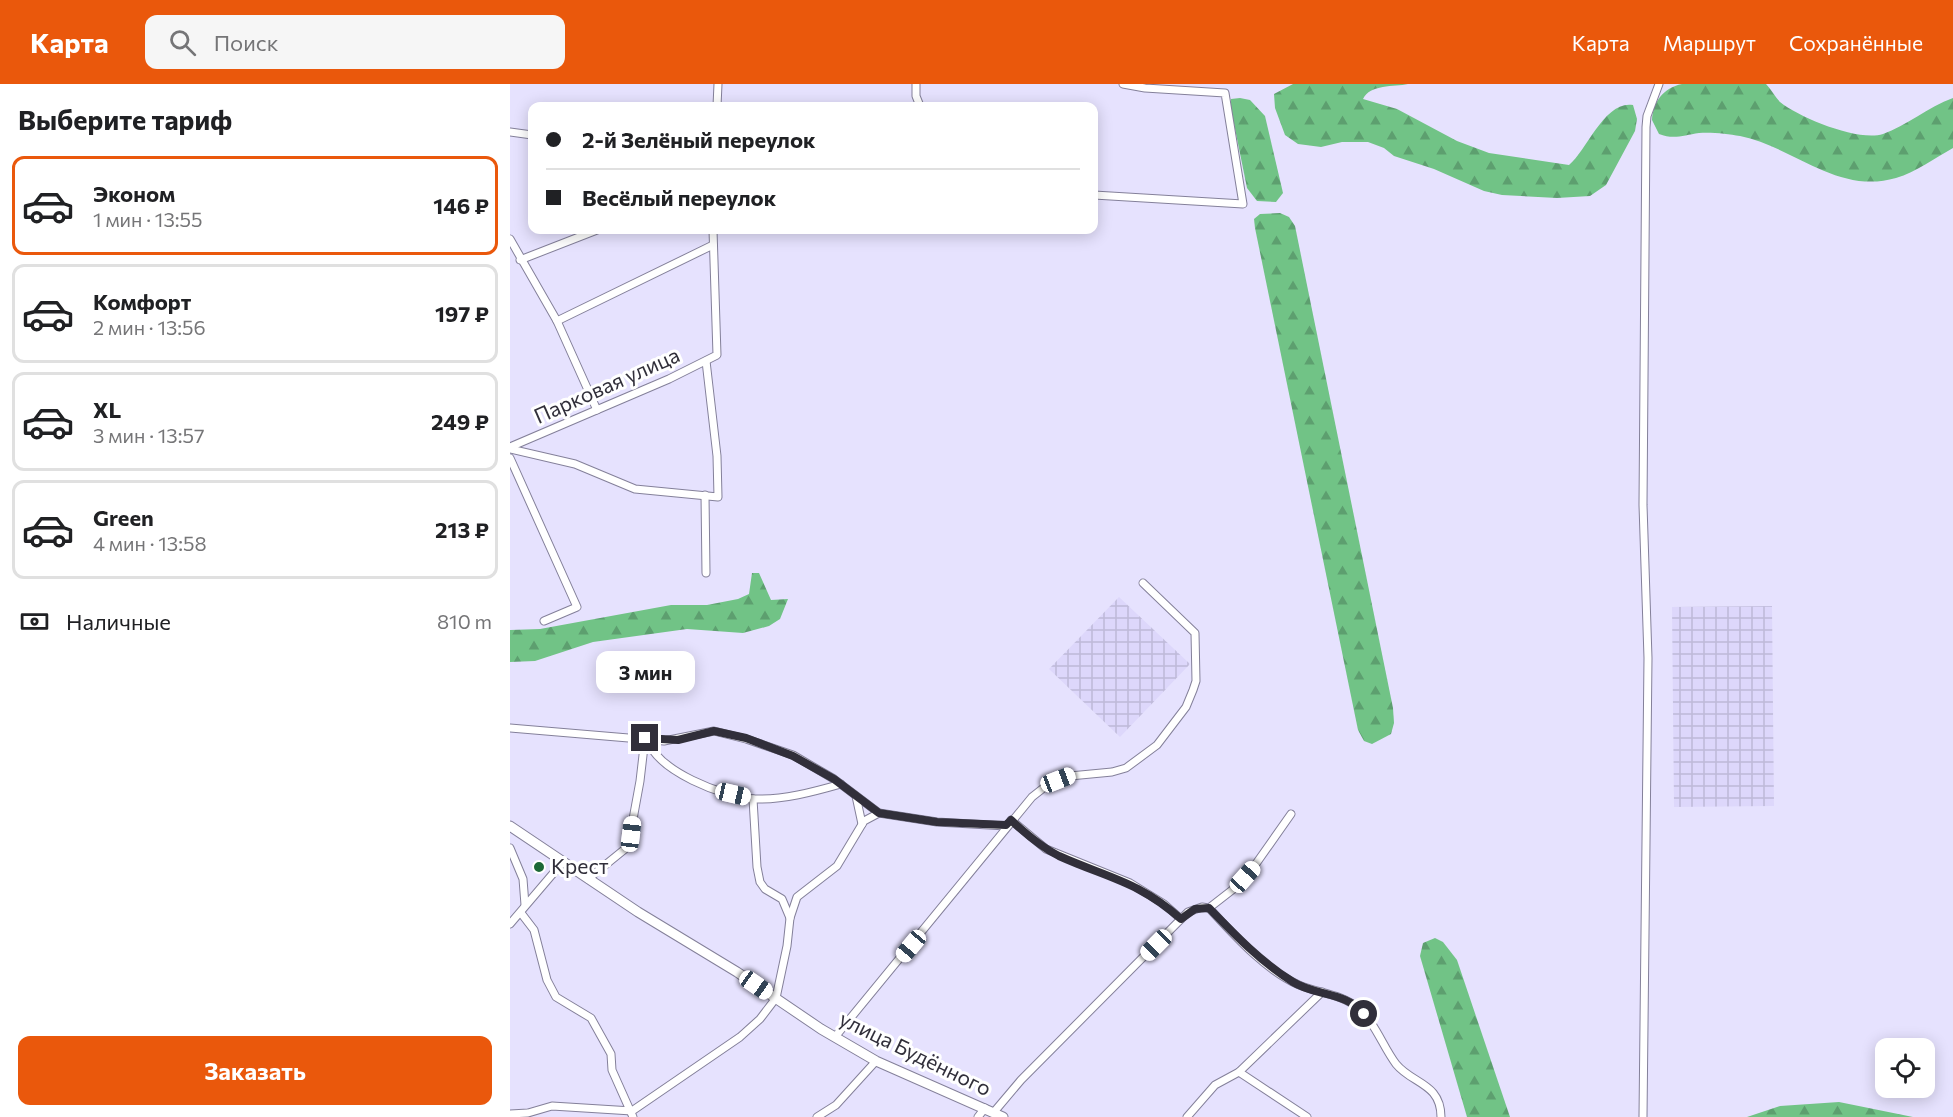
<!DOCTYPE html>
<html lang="ru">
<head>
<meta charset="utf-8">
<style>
  :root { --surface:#fff; --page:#f6f6f6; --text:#202124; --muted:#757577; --line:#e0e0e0; --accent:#ea580c }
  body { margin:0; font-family:Commissioner,sans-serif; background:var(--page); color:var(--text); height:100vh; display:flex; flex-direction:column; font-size:22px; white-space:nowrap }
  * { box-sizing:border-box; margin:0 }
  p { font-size:20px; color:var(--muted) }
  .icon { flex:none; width:33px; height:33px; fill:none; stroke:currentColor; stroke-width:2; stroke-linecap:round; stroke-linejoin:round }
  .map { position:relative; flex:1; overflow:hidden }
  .sheet { display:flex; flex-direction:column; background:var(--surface); width:510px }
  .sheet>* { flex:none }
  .hud { position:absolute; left:18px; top:18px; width:570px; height:132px; border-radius:12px; box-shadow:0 3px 15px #0003; display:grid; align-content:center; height:132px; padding:0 18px; background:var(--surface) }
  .buttons { position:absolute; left:1365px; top:954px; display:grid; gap:12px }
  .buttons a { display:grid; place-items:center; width:60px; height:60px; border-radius:12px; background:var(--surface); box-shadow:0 3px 15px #0003; font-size:30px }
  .end { position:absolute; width:27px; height:27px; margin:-14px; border:8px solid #312f3a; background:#fff; box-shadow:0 0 0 3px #fff }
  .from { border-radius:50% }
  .bubble { position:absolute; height:42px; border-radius:12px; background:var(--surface); box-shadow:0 3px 15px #0003; font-size:20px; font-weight:700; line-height:42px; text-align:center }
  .car { position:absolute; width:18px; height:36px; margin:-18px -9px; border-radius:8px; box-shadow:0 0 4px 2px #0007; background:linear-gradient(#fff 24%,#345 0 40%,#fff 0 76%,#345 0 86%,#fff 0) }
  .hud b { display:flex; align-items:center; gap:21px; height:57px; font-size:22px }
  .hud b+b { border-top:2px solid var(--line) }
  .hud i { width:15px; height:15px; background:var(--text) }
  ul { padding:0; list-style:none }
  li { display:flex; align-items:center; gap:18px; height:99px; margin:0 12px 9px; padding:0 6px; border:3px solid var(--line); border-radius:12px }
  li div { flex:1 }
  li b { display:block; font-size:22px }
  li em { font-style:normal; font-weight:700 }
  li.on { border-color:var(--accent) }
  li>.icon { width:54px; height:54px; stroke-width:1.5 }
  h2 { padding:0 18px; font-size:27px; line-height:72px }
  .pay { display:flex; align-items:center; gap:15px; height:66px; padding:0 18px; font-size:22px }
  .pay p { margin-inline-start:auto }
  .cta { display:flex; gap:12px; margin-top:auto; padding:12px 18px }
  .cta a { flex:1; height:69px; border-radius:12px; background:var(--accent); color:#fff; font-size:24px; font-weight:700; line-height:69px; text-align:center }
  header { display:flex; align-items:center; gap:36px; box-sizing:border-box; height:84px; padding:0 30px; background:var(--accent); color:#fff }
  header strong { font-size:28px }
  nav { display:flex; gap:33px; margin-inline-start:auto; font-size:21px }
  .search { width:420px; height:54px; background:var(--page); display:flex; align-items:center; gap:15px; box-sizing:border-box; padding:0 21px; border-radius:12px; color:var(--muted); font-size:22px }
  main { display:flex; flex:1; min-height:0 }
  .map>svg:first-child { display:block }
  .industrial { fill:url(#industrial-grid) }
  .forest { fill:url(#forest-firs) }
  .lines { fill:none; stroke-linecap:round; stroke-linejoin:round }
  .street-casing { stroke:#84809a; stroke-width:9 }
  .secondary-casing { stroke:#84809a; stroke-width:11 }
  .street { stroke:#fff; stroke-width:7 }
  .secondary { stroke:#fff; stroke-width:9 }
  .route { stroke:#312f3a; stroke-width:8 }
  .poi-dot { fill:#1c6837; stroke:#fff; stroke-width:2 }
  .labels { text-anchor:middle; stroke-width:6; stroke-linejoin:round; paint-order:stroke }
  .street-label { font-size:21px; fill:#312f3a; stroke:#fff }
  .poi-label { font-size:21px; fill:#312f3a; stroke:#fff; text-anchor:start }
</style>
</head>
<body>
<header>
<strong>Карта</strong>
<div class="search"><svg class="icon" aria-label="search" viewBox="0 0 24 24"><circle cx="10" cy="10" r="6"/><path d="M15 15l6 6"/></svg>Поиск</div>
<nav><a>Карта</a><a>Маршрут</a><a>Сохранённые</a></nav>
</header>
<main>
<section class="sheet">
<h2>Выберите тариф</h2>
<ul>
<li class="on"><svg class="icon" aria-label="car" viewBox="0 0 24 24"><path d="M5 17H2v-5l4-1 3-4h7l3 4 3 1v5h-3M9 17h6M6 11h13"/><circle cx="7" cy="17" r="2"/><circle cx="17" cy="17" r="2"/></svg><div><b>Эконом</b><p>1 мин · 13:55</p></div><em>146 ₽</em></li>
<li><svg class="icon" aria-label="car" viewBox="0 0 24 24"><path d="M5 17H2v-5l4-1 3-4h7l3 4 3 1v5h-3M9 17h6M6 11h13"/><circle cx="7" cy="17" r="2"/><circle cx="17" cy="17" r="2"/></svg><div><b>Комфорт</b><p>2 мин · 13:56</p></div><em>197 ₽</em></li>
<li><svg class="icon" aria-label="car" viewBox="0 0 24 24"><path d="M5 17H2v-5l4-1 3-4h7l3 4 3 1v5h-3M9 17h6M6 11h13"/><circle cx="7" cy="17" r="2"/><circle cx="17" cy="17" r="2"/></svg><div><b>XL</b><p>3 мин · 13:57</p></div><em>249 ₽</em></li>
<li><svg class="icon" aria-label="car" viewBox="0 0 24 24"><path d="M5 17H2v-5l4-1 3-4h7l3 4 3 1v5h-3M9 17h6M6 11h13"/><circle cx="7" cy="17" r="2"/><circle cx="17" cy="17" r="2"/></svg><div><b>Green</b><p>4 мин · 13:58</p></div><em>213 ₽</em></li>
</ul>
<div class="pay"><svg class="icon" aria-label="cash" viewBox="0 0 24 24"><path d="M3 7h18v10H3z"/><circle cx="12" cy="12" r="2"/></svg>Наличные<p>810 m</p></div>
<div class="cta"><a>Заказать</a></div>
</section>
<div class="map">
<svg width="1443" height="1033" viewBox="0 0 1443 1033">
  <defs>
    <pattern id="industrial-grid" width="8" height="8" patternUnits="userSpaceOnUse" patternTransform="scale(1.5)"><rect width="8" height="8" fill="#ddd7fb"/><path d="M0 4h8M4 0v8" fill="none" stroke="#beb9d8"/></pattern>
    <pattern id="forest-firs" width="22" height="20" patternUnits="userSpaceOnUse" patternTransform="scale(1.5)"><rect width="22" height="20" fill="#71c386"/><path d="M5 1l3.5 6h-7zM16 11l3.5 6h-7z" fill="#5d9f6f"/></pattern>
  </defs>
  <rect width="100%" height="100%" fill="#e6e2fe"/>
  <g class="industrial">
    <path d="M609 513 680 580 610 653 539 585Z"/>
    <path d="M1262 522 1264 722 1164 723 1162 523Z"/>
  </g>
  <g class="forest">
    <path d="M783 0H898C884 3 860 0 853 15L887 25 947 57 979 69 1059 81C1077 66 1095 16 1123 21L1127 35 1125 47 1096 101 1080 112 1047 114 992 111 974 107 924 85 884 72 874 64 858 58H832L811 63 788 60 775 51 765 24 764 10Z"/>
    <path d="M1172 0H1256C1261 5 1265 13 1270 18 1290 34 1349 58 1373 50 1396 42 1418 23 1443 14V64C1425 74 1406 88 1386 94 1328 111 1284 63 1230 52 1218 50 1202 48 1189 49 1174 51 1164 56 1149 50L1142 36C1143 18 1153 4 1172 0Z"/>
    <path d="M730 14 740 16 755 32 773 109 766 118 747 117 737 104 720 20 721 15Z"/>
    <path d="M770 129 779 133 785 142 883 624 884 639 881 650 862 660 854 657 848 646 745 144 744 135 750 130Z"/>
    <path d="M242 489H249L261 516 278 515 270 535 259 542 233 549 177 545 83 558 25 577 0 578V546L30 545 161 521H197L228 515 239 510Z"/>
    <path d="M925 854 933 858 947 876 1000 1033H957L910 872 913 859Z"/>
    <path d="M1329 1018 1403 1033H1237L1270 1022Z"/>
  </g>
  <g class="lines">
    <defs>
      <g id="street">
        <path d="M406 0V12L410 22"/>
        <path d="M207 22 208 0"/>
        <path d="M0 48 22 51"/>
        <path d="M584 111 733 120 715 9 635 4 613 0"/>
        <path d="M0 155 47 237 87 326"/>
        <path d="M10 176 87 146"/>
        <path d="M47 237 203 161"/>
        <path d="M0 363 159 295 207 271 203 146"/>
        <path d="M0 365 65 380 125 405 208 413 207 372 196 277"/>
        <path d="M0 374 67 523 34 537"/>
        <path d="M195 411 196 489"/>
        <path d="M0 644 154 657 204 647 236 655 283 671 324 695 369 729 427 738 496 742"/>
        <path d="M137 655C147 687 212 713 245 715 273 716 303 708 331 700"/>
        <path d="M346 712 352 740"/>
        <path d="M243 715 247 783 250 798 255 805 272 815 280 834"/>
        <path d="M501 736 536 765 620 799 654 820 671 835"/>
        <path d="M0 764 13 795 15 821"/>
        <path d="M78 795 115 765 119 757 130 697 135 654"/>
        <path d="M699 824C724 851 755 886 789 901 808 909 832 910 848 924 865 938 873 963 886 980 902 1000 931 999 931 1033"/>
        <path d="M11 829 24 846 37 896 46 913 81 934 101 970 102 986 123 1033"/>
        <path d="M0 840 52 779"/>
        <path d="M325 953 522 713 536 702 560 692 602 688 616 684 647 661 676 623 683 606 686 597 685 549 633 499"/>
        <path d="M729 988 797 1033"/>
        <path d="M484 1028 511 996 678 828 692 823 699 824 726 803 743 784 781 730"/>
        <path d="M0 1030 18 1029 42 1022 122 1027 230 953 250 935 266 914 277 862 280 834 287 813 327 782 354 737 369 729"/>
        <path d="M307 1033 326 1021 366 977"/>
        <path d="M468 1033 475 1024"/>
        <path d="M677 1033 705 1001 729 988 812 908"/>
        <path d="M1133 1033 1138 574 1133 421 1136 43 1137 32 1149 0"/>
      </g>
      <path id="secondary" d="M0 742 128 828 227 888 311 945 366 977 493 1033"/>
    </defs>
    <use href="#street" class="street-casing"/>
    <use href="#secondary" class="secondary-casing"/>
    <use href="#street" class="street"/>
    <use href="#secondary" class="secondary"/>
  </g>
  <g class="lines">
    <path class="route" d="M135 654 168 656 204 647 236 654 283 672 324 695 369 729 427 738 496 741 501 736C516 750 531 763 549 772 598 794 628 797 671 835L685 825 699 824C725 851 751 878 783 898 805 912 837 908 854 930"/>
  </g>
  <circle class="poi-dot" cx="29" cy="783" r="6"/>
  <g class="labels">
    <g class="street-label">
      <text transform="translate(97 302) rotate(-24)" y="7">Парковая улица</text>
      <text transform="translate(405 970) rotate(26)" y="7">улица Будённого</text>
    </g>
    <g class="poi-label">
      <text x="41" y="790">Крест</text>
    </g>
  </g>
</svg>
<div class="buttons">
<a><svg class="icon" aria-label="locate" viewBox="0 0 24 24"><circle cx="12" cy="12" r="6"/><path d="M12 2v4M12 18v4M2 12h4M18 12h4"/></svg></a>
</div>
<i class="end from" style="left:854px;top:930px"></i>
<i class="end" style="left:135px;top:654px"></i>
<div class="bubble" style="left:86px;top:567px;width:99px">3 мин</div>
<i class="car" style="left:548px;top:696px;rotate:69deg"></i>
<i class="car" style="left:223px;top:710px;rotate:103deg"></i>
<i class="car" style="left:121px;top:750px;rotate:7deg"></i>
<i class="car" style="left:735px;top:793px;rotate:42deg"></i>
<i class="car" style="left:646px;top:861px;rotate:225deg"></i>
<i class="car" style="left:401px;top:862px;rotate:220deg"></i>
<i class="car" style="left:246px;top:901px;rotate:125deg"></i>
<div class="hud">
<b><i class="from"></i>2-й Зелёный переулок</b>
<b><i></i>Весёлый переулок</b>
</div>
</div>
</main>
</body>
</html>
